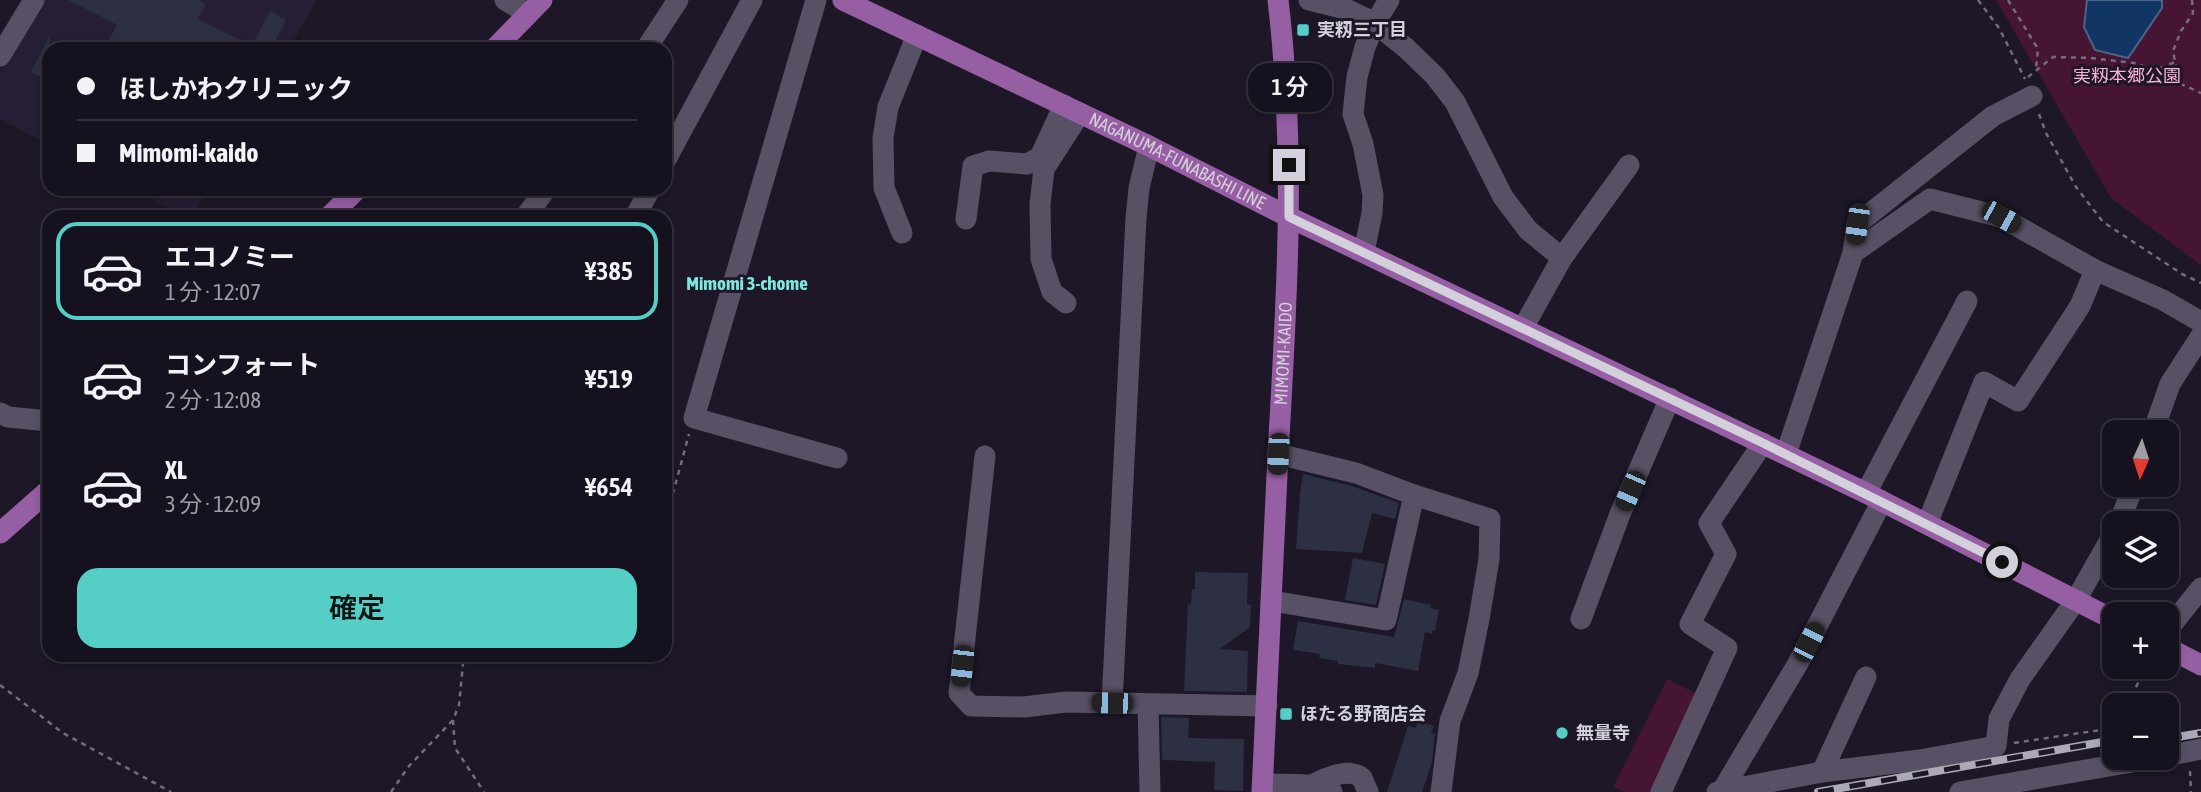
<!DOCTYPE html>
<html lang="ja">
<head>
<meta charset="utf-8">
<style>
  :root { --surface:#16111e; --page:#231f2b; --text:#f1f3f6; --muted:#9e9da4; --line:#35313c; --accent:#55cec5 }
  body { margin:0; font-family:"Asap Condensed","Noto Sans JP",sans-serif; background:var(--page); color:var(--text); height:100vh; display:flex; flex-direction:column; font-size:26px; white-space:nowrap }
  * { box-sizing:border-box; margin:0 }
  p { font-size:23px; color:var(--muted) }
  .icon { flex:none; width:38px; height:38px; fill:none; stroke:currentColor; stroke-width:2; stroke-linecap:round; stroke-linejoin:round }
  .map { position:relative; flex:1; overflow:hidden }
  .panel { position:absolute; left:42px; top:210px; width:630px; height:452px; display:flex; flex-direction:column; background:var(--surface); border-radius:21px; box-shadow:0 4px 10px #0003,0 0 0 2px var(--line) }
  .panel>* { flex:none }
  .hud { position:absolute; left:42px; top:42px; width:630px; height:154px; border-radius:21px; box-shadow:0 4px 10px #0003,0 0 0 2px var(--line); display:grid; align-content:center; height:154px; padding:0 35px; background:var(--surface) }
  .needle { width:46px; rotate:183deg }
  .controls { position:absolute; left:2102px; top:420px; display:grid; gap:14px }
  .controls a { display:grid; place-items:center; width:77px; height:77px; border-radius:14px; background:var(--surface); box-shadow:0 4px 10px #0003,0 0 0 2px var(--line); font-size:35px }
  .end { position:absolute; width:32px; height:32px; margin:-16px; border:9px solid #d3cfdb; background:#111; box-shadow:0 0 0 4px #111 }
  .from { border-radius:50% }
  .bubble { position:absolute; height:49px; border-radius:21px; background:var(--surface); box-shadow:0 4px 10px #0003,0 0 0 2px var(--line); font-size:23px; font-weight:600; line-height:49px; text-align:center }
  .car { position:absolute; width:21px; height:42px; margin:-21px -10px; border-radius:9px; box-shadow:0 0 5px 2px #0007; background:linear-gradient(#222 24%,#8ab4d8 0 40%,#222 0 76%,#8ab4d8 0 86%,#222 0) }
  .hud b { display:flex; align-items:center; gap:24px; height:66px; font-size:26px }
  .hud b+b { border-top:2px solid var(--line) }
  .hud i { width:18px; height:18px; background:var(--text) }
  ul { padding:12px 0 0; list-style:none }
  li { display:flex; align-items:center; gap:21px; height:98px; margin:0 14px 10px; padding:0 21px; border:4px solid transparent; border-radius:21px }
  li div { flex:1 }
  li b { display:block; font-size:26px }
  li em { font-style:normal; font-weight:600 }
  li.selected { border-color:var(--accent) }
  li>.icon { width:63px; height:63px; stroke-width:1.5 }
  .primary-button { display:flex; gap:14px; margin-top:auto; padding:14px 35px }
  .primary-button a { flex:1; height:80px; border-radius:21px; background:var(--accent); color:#111; font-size:28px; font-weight:600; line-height:80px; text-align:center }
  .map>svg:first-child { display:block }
  .built { fill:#261e34 }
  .green { fill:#461534 }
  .water { fill:#123663; stroke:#4c6487; stroke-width:2 }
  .building { fill:#2d2f42 }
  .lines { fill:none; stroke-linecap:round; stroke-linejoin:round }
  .path { stroke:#736e7d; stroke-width:2.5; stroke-dasharray:5 5; stroke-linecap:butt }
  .minor { stroke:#585165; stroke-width:21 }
  .major { stroke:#965ea3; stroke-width:21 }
  .rail-casing { stroke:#ada9b6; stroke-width:8 }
  .rail { stroke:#1d1728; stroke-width:5; stroke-dasharray:16; stroke-linecap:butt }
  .route { stroke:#d3cfdb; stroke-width:9 }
  .poi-dot { fill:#55cec5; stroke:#1d1728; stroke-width:2.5 }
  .labels { text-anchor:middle; stroke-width:6; stroke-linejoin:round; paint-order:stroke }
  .poi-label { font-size:18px; font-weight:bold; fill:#d3cfdb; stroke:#1d1728; text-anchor:start }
  .park-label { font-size:18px; fill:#f7b0d7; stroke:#1d1728 }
  .street-label { font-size:18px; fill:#d3cfdb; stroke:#1d1728 }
  .neighbourhood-label { font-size:19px; font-weight:bold; fill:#7de7de; stroke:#1d1728 }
</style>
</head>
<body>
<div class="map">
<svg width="2201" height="792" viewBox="0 0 2201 792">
  <rect width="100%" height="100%" fill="#1d1728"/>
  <g class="built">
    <path d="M45 0H317L289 49H49V145L0 119V71Z"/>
    <path d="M133 189H208L192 217H186Z"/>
  </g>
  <g class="green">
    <path d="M1996 0H2201V265L2111 198Z"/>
    <path d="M1667 679 1701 696 1656 792H1626L1613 787Z"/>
  </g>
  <path class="water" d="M2087 0H2162V8L2128 58 2095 50 2084 27Z"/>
  <g class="building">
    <path d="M68 0H199L206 4 198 19 252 46 270 11 286 20 271 49H104L117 25Z"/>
    <path d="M49 36V81L31 72Z"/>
    <path d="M1303 474 1352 486 1399 503 1395 519 1372 513 1362 553 1296 549 1300 493Z"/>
    <path d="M1353 558 1385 564 1376 605 1345 600Z"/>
    <path d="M1195 572 1248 573 1247 604 1251 605 1250 627 1220 649 1248 651 1247 692 1184 691 1188 604 1191 605 1192 589H1195Z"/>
    <path d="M1404 599 1431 605 1430 608 1439 610 1435 631 1432 630V634L1425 632 1418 671 1375 663V668L1338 664V661L1319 658 1320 654 1293 650 1298 621 1394 637Z"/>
    <path d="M1161 717 1189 718 1188 738 1244 739 1243 791 1214 790 1215 762 1162 760Z"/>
    <path d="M1418 721 1434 726 1431 733 1435 734 1432 762 1422 792H1387L1408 726 1416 728Z"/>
  </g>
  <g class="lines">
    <g class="path">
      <path d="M1978 0 1999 28 2025 79"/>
      <path d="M2008 0 2038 49 2036 69"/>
      <path d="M2192 0 2193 13 2181 31 2173 51 2179 83 2201 93"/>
      <path d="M2028 77 2053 57 2091 58 2134 63 2149 68H2160L2175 62"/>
      <path d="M2039 114 2046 133 2076 187 2103 222 2182 274 2201 283"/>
      <path d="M665 523 689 434"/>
      <path d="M0 685 63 733 171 792"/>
      <path d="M2127 705 2146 667"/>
      <path d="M453 720 455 748 484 792"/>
      <path d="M2014 743 2114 728"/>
      <path d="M2190 771 2191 792"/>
      <path d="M391 792 409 766 453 720 459 705 464 654"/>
    </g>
    <g class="minor">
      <path d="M505 0 528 14"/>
      <path d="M816 0 694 418 837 458"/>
      <path d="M1309 0 1346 9 1375 23 1406 48 1435 76 1455 102 1503 197 1528 230 1562 258"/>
      <path d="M646 49 678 0"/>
      <path d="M0 56 34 0"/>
      <path d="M665 161 752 0"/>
      <path d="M525 217 546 189"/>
      <path d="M635 217 650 189"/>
      <path d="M966 219 973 166 989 161 1027 164 1040 157 1064 105"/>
      <path d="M902 233 884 188 883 138 888 107 917 35"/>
      <path d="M1364 252 1372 213 1373 195 1363 144 1353 114 1357 77 1365 47 1375 23 1389 0"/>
      <path d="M1853 253 1930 199 2001 217 2095 270 2163 300 2201 322"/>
      <path d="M1066 303 1052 292 1041 259 1040 204 1044 169 1080 113"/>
      <path d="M1523 328 1562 258 1629 165"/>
      <path d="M0 413 8 417 49 421"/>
      <path d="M2153 432 2170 384 2201 336"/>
      <path d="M1786 454 1853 253 1857 224 1993 116 2032 96"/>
      <path d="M985 456 959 693 971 706 1024 707 1066 702 1267 706"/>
      <path d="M1866 493 1967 301"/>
      <path d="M1414 495 1490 519 1489 559 1479 619 1468 673 1450 721 1441 792"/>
      <path d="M2119 523 2134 485"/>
      <path d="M1927 524 1984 382 2018 401 2080 306 2095 270"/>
      <path d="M1272 601 1386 620 1414 495 1356 473 1278 454"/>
      <path d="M1581 619 1620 514 1670 398"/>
      <path d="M2166 632 2201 588"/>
      <path d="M1112 703 1136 218 1139 188 1149 146"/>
      <path d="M1148 704 1150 792"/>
      <path d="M2166 756 2201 749"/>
      <path d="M1822 772 1866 677"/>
      <path d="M1263 784C1281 785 1319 782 1332 792"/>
      <path d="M1312 785C1326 778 1348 767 1362 778L1368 792"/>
      <path d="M1722 791 1797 665 1882 501"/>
      <path d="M1661 792 1727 648 1690 624 1726 554 1709 523 1763 443"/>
      <path d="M1717 792 1822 772 1920 760 1996 746 1999 719 2020 679 2076 600 2114 533"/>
      <path d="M1960 792 2155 758"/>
    </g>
    <g class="major">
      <path id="s1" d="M843 0 1149 146 1289 217 1866 493 2114 620"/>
      <path d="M494 49 542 0"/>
      <path d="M329 217 357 189"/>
      <path d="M0 533 49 490"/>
      <path d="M2166 647 2201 665"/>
      <path id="s2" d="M1262 792C1268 679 1272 567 1278 454 1287 302 1296 151 1278 0"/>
    </g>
    <defs>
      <g id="rail">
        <path d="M2166 739 2201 733"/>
        <path d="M1818 792 2114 740"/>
      </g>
    </defs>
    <use href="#rail" class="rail-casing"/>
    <use href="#rail" class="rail"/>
  </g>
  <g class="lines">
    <path class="route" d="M1289 165V217L1763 443 2002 562"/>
  </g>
  <g class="poi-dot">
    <rect x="1296" y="23" width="14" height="14" rx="3.5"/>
    <rect x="1279" y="707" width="14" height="14" rx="3.5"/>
    <circle cx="1562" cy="733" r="7"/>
  </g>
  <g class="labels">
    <g class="poi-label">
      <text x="1317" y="36">実籾三丁目</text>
      <text x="1300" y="720">ほたる野商店会</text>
      <text x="1576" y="739">無量寺</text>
    </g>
    <g class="park-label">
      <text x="2127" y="82">実籾本郷公園</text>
    </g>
    <g class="street-label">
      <text dy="6" stroke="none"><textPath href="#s1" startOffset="371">NAGANUMA-FUNABASHI LINE</textPath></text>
      <text dy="6" stroke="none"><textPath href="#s2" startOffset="439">MIMOMI-KAIDO</textPath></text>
    </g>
    <g class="neighbourhood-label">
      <text x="747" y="290">Mimomi 3-chome</text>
    </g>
  </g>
</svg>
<div class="controls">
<a><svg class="needle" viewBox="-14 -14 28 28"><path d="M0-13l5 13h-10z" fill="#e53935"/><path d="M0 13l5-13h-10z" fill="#9e9da4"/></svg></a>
<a><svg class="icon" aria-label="layers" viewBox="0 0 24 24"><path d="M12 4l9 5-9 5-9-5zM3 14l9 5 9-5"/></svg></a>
<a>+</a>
<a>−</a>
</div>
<i class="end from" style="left:2002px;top:562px"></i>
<i class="end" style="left:1289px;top:165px"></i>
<div class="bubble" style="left:1248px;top:63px;width:84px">1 分</div>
<i class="car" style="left:2001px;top:217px;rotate:119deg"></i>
<i class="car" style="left:1857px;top:224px;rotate:188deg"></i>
<i class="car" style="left:1278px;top:454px;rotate:183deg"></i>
<i class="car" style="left:1630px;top:491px;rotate:204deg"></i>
<i class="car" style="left:1809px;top:642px;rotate:27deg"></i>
<i class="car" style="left:962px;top:666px;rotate:186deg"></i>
<i class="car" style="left:1112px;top:703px;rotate:271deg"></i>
<div class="hud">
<b><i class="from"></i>ほしかわクリニック</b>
<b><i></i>Mimomi-kaido</b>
</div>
<section class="panel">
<ul>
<li class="selected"><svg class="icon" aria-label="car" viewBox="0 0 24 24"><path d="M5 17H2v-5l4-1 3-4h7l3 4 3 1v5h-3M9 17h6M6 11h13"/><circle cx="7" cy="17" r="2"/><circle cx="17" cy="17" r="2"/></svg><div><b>エコノミー</b><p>1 分 · 12:07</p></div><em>¥385</em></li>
<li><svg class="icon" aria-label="car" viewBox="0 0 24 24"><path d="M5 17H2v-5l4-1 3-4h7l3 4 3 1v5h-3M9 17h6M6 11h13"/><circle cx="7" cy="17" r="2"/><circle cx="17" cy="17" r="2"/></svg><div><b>コンフォート</b><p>2 分 · 12:08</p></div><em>¥519</em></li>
<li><svg class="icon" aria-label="car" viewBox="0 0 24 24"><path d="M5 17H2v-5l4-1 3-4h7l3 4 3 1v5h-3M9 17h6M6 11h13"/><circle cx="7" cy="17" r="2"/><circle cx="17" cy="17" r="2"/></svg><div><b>XL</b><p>3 分 · 12:09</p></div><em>¥654</em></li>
</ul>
<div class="primary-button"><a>確定</a></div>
</section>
</div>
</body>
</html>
